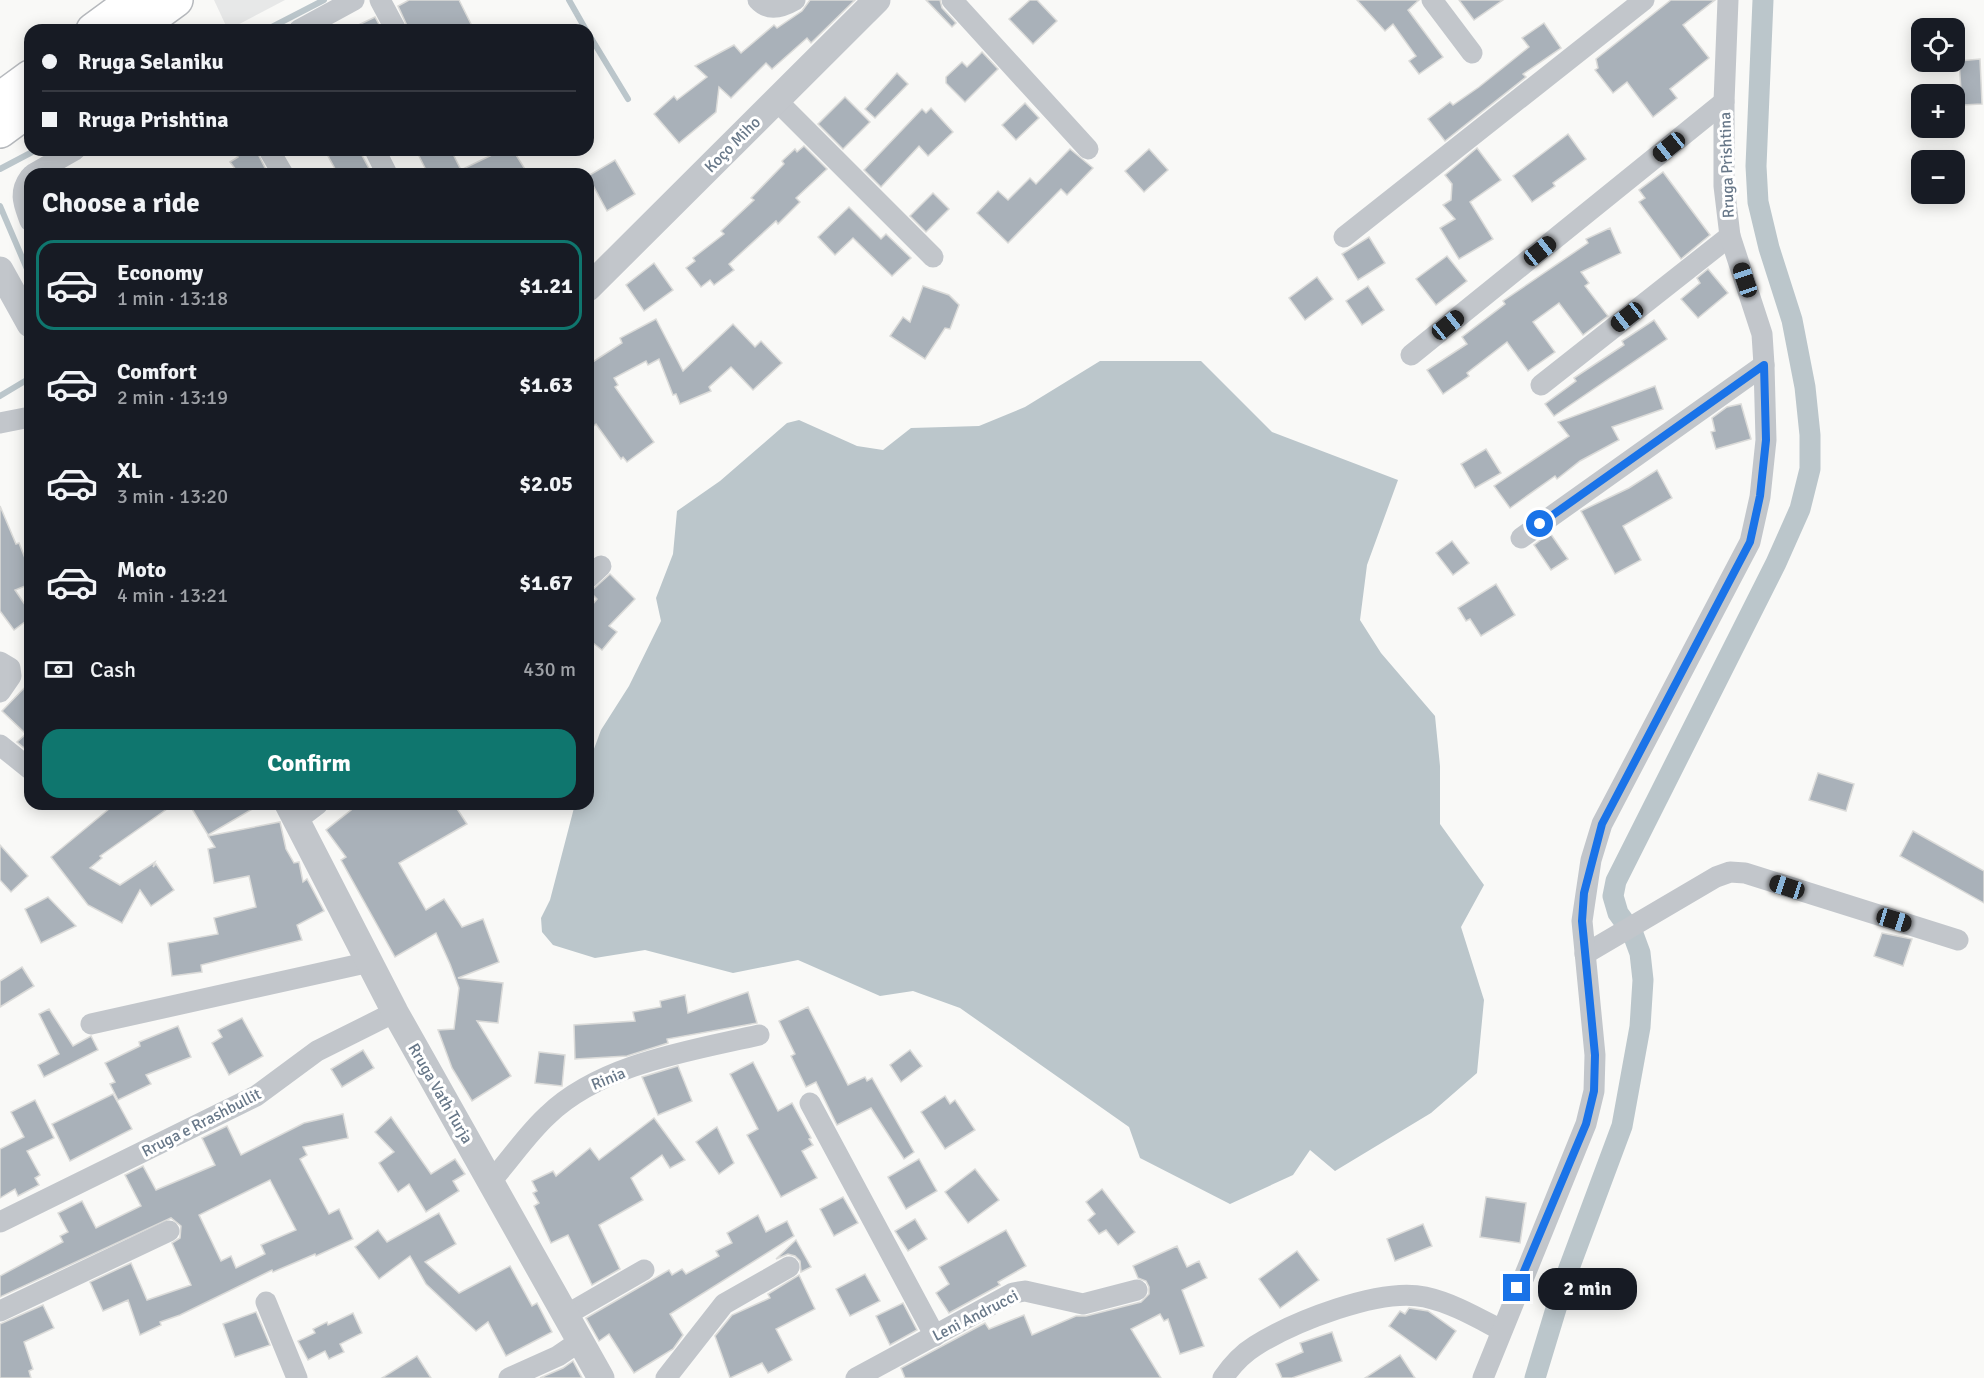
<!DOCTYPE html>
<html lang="en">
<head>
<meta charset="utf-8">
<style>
  :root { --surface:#171b24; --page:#242831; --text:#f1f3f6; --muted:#9ea1a6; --line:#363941; --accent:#0f766e }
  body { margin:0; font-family:Signika,sans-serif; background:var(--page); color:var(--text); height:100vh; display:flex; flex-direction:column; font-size:22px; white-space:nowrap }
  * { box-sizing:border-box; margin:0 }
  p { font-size:20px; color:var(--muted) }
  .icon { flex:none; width:33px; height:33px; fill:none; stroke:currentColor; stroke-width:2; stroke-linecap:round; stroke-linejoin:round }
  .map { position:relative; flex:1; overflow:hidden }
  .sheet { position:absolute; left:24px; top:168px; width:570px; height:642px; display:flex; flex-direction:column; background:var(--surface); border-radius:18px; box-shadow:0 3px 15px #0003 }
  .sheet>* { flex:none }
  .guide { position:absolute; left:24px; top:24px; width:570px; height:132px; border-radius:18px; box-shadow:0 3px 15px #0003; display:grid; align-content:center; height:132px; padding:0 18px; background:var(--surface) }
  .tools { position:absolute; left:1911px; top:18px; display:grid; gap:12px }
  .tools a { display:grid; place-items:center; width:54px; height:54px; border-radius:12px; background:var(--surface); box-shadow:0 3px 15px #0003; font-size:30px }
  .end { position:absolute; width:27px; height:27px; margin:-14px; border:8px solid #1a73e8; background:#fff; box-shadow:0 0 0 3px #fff }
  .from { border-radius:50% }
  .bubble { position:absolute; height:42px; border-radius:18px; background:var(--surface); box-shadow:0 3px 15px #0003; font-size:20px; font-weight:700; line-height:42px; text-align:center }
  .car { position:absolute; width:18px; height:36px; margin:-18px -9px; border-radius:8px; box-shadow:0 0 4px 2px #0007; background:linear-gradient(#222 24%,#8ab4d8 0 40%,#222 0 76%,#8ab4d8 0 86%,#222 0) }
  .guide b { display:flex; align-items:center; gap:21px; height:57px; font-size:22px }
  .guide b+b { border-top:2px solid var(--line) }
  .guide i { width:15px; height:15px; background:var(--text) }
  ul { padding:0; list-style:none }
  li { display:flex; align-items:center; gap:18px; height:90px; margin:0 12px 9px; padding:0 6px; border:3px solid transparent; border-radius:18px }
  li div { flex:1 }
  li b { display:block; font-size:22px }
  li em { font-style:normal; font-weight:700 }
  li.on { border-color:var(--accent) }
  li>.icon { width:54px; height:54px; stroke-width:1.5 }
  h2 { padding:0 18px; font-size:27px; line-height:72px }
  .pay { display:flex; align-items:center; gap:15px; height:66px; padding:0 18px; font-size:22px }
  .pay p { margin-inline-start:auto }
  .button { display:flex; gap:12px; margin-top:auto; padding:12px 18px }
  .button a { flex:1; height:69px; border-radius:18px; background:var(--accent); color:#fff; font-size:24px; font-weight:700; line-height:69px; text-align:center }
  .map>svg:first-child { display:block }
  .built { fill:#e7e8e8 }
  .water { fill:#bbc6cb }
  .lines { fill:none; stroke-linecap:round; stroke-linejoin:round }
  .stream { stroke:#bbc6cb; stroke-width:6 }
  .canal { stroke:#bbc6cb; stroke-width:21 }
  .building { fill:#a9b1b9; stroke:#dbdbd9; stroke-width:1.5; fill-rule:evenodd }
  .trunk-casing { stroke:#b6b9bd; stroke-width:36 }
  .minor { stroke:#c2c6cb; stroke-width:21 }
  .tertiary { stroke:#c2c6cb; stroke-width:27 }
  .trunk { stroke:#fff; stroke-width:33 }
  .route { stroke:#1a73e8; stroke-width:8 }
  .labels { text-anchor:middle; stroke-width:6; stroke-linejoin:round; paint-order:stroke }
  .street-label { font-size:16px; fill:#687889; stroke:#fff }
</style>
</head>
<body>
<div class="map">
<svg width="1984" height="1378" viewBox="0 0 1984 1378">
  <rect width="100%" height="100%" fill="#f9f9f7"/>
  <path class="built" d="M214 0H285L228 30Z"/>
  <path class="water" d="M1100 361H1201L1272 432 1398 480 1367 565 1360 620 1381 653 1435 716 1440 766V824L1484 885 1461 927 1484 1000 1477 1073 1431 1113 1335 1171 1310 1150 1293 1175 1230 1204 1140 1158 1129 1127 960 1008 913 991 880 996 798 960 733 973 645 950 595 958 553 945 542 932 541 918 550 900 575 804H588V765L601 730 629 686 661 621 656 598 673 554 677 511 720 481 787 423 799 420 857 446 883 450 911 428 979 426 1025 407Z"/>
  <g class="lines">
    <g class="stream">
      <path d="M569 0 586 30"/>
      <path d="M266 30 324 0"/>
      <path d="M588 33 628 99"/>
      <path d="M0 169 36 150"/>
      <path d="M0 206 30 276"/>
      <path d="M0 396 30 378"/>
    </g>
    <path class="canal" d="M1535 1378 1565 1279 1622 1126 1640 1027 1643 980 1640 953 1633 934 1618 913 1613 896 1616 881 1776 563 1800 509 1810 469V435L1805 387 1792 320 1769 248 1758 202 1756 166 1763 0"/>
  </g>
  <g class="building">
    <path d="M409 0H459L474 30H409L398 6Z"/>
    <path d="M810 0H855L811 43 807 38 772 69 766 63 731 98 719 87 716 112 679 143 654 114 674 96 677 100 707 77 695 66 734 45 741 53 774 25 777 28 802 11Z"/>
    <path d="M926 0H940L942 8 956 23 952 27Z"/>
    <path d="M1030 0H1037L1057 21 1033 44 1009 19Z"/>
    <path d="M1357 0H1419L1408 10 1443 57 1419 74 1409 61 1416 56 1393 24 1385 31Z"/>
    <path d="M1459 0H1503L1474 20Z"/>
    <path d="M1671 0H1715L1683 25 1709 58 1670 89 1677 98 1653 117 1627 82 1613 93 1595 70 1598 68 1596 59Z"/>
    <path d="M375 17 382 30H348Z"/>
    <path d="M1544 23 1561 48 1523 74 1526 77 1445 141 1428 119 1450 102 1453 105 1479 87 1529 47 1522 38Z"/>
    <path d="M982 52 998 69 965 102 946 83V77L962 62 967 67Z"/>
    <path d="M1980 59 1982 104 1962 105 1959 61Z"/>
    <path d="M897 73 908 84 875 118 865 109Z"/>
    <path d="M845 97 870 122 843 149 818 124Z"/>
    <path d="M1025 103 1039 118 1016 140 1002 125Z"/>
    <path d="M931 108 953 132 928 156 919 146 881 187 864 170 922 109 926 113Z"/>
    <path d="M1568 134 1586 159 1553 183 1555 186 1532 202 1513 176Z"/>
    <path d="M804 146 827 169 796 198 800 202 778 224 776 221 729 264 734 270 714 285 710 280 701 287 686 268 695 261 693 258 724 234 721 231 754 200 751 198 784 164 782 161 795 149 797 152Z"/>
    <path d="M1477 148 1501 180 1470 202 1493 239 1459 259 1440 228 1455 219 1443 205 1451 200 1452 184 1445 175Z"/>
    <path d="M1070 149 1093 168 1067 195 1061 189 1008 243 977 213 998 191 1008 200 1030 178 1036 184Z"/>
    <path d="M1149 149 1168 170 1144 192 1125 171Z"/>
    <path d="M233 150H256L268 174H239L230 162 238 157Z"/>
    <path d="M340 150H359L372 174H338L328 156Z"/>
    <path d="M416 150H451L461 170 502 150H513L528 174H428Z"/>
    <path d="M615 160 635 194 607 211 588 176Z"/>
    <path d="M1663 172 1710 235 1681 259 1639 202 1645 198 1639 190Z"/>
    <path d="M933 193 949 209 926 232 910 216Z"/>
    <path d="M849 207 881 239 886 234 911 258 892 276 853 238 835 255 818 237Z"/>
    <path d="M1610 228 1621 253 1581 272 1589 283 1585 286 1608 316 1583 335 1559 303 1533 322 1555 352 1528 371 1507 342 1467 373 1469 376 1443 394 1427 370 1467 344 1462 337 1505 304 1503 301 1588 243 1586 239Z"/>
    <path d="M1369 237 1385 263 1358 280 1342 254Z"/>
    <path d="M1447 256 1467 281 1436 305 1416 279Z"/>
    <path d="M654 263 673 290 644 311 626 285Z"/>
    <path d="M1708 269 1728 293 1698 318 1681 299 1700 283 1697 278Z"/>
    <path d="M1317 277 1333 299 1305 320 1289 298Z"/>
    <path d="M923 286 949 295 959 305 950 329 945 328 925 359 890 336 903 317 910 322Z"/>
    <path d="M1368 286 1384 310 1362 325 1346 301Z"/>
    <path d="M656 319 683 371 733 324 755 347 761 341 782 363 753 390 731 367 709 387 711 391 680 404 676 394 673 395 659 359 648 365 646 361 614 378 618 385 615 387 654 442 627 462 623 457 621 459 596 424 588 431V365L622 343 620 338Z"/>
    <path d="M1654 320 1667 339 1554 416 1545 404 1576 381 1574 378 1624 345 1622 341Z"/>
    <path d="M1655 386 1663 409 1612 427 1619 440 1580 461 1557 479 1555 476 1510 508 1494 486 1569 436 1558 422Z"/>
    <path d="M1741 404 1751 439 1716 449 1711 432 1715 431 1712 418 1727 407Z"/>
    <path d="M1486 449 1501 473 1475 488 1461 464Z"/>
    <path d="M1657 470 1672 498 1623 526 1641 560 1615 574 1581 511 1629 488Z"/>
    <path d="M0 506 16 544 19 543 30 571V584L15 590 30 612V618L14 630 0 611Z"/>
    <path d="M1550 533 1568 559 1551 570 1534 545Z"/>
    <path d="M1452 541 1469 563 1453 575 1436 553Z"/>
    <path d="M610 574 635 599 609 626 617 632 602 650 588 639V610L597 599 590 592Z"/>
    <path d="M1496 584 1515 615 1481 636 1470 619 1466 621 1458 608Z"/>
    <path d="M30 682V752H29L17 742 26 734 2 711Z"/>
    <path d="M1818 773 1854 784 1846 811 1809 800Z"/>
    <path d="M115 804H174L100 856 102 858 90 868 120 885 155 862 153 867 156 864 174 890 151 906 140 890 122 923 88 905 51 857Z"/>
    <path d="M189 804H261L208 835Z"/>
    <path d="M347 804H454L467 824 399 863 426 910 444 899 462 927 483 919 499 962 458 978 503 983 498 1023 477 1021 511 1076 472 1101 452 1068 438 1030 454 1029 459 988 450 964 436 933 395 957 341 860 346 857 326 830 351 810Z"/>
    <path d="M280 822 286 849 294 863 299 862 303 882 307 879 324 911 297 925 302 940 201 965 202 972 172 976 168 943 218 934 214 918 256 907 249 876 214 883 208 849 215 847 208 836Z"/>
    <path d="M1913 831 1984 871V903L1900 856Z"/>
    <path d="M0 845 28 876 11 892 0 880Z"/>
    <path d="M48 897 76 926 41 943 25 909Z"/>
    <path d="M1882 933 1912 939 1903 966 1874 956Z"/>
    <path d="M22 967 34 986 0 1007V981Z"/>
    <path d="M748 992 757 1023 667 1039 668 1043 627 1056 575 1059 574 1025 635 1021 633 1012 661 1007 660 1001 685 995 688 1013Z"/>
    <path d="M808 1007 848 1085 865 1077 867 1081 872 1078 914 1152 904 1159 871 1108 837 1125 816 1082 806 1087 791 1056 795 1054 779 1021Z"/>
    <path d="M49 1009 73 1046 91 1036 98 1050 44 1077 38 1065 59 1054 39 1014Z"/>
    <path d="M242 1018 263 1056 229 1075 212 1043 222 1037 218 1030Z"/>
    <path d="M178 1026 191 1057 146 1075 151 1084 118 1100 110 1084 115 1082 105 1063 140 1046 139 1042Z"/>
    <path d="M363 1050 374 1068 342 1087 331 1069Z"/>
    <path d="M910 1050 922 1066 901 1082 890 1065Z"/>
    <path d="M539 1052 565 1055 562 1086 535 1083Z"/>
    <path d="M753 1062 778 1111 792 1103 811 1138 809 1139 813 1145 802 1151 817 1178 781 1197 747 1135 758 1129 730 1074Z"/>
    <path d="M678 1066 692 1101 658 1115 642 1077Z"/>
    <path d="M113 1094 132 1129 70 1161 52 1124Z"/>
    <path d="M945 1096 950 1104 955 1100 975 1130 945 1149 921 1112Z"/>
    <path d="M35 1100 54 1138 27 1151 40 1175 35 1178 39 1185 18 1196 15 1189 0 1198V1149L24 1137 11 1112Z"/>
    <path d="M343 1114 348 1138 303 1147 307 1155 300 1159 329 1214 339 1209 353 1239 316 1256 315 1254 273 1272 272 1270 180 1315 160 1322 161 1325 140 1335 128 1300 103 1311 90 1282 131 1263 147 1300 191 1285 172 1243 180 1238 181 1226 171 1218 0 1297V1276L63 1242 60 1236 68 1232 58 1213 82 1201 96 1228 141 1206 125 1175 143 1166 156 1190 215 1165 202 1138 227 1126 241 1155 304 1123ZM270 1180 296 1230 261 1245 265 1254 236 1268 231 1256 221 1261 199 1215Z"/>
    <path d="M391 1117 431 1174 455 1159 465 1174 453 1181 459 1191 426 1212 409 1184 398 1192 379 1163 394 1152 375 1132Z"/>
    <path d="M654 1118 685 1160 670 1168 662 1155 631 1178 643 1200 599 1225 620 1269 592 1285 568 1235 551 1243 534 1206 539 1203 533 1193 537 1191 532 1181 553 1171 556 1176 590 1148 599 1160Z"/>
    <path d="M717 1127 734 1163 719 1174 696 1142Z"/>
    <path d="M919 1159 937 1191 906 1209 888 1177Z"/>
    <path d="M975 1169 999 1200 968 1223 945 1192Z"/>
    <path d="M1102 1189 1135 1232 1118 1245 1106 1230 1099 1234 1088 1220 1095 1214 1086 1202Z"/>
    <path d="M843 1197 858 1223 834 1236 820 1209Z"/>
    <path d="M1486 1197 1526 1203 1520 1243 1480 1237Z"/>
    <path d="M439 1213 456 1244 425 1262 459 1293 510 1266 532 1306 537 1303 552 1332 506 1356 488 1322 476 1331 426 1284 410 1256 379 1279 355 1247 378 1230 387 1242Z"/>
    <path d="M758 1215 766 1232 787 1221 794 1236 670 1314 683 1335 673 1349 634 1373 609 1334 599 1341 586 1318 669 1270 672 1275 682 1269 686 1274 719 1256 716 1251 732 1243 727 1233Z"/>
    <path d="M915 1219 927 1239 908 1251 895 1231Z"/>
    <path d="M1423 1224 1432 1246 1395 1261 1387 1239Z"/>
    <path d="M1006 1230 1026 1266 998 1282 1000 1285 949 1313 936 1293 949 1284 939 1267Z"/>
    <path d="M796 1240 811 1267 801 1272 800 1261 795 1256 788 1254 776 1259Z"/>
    <path d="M1177 1246 1187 1267 1199 1261 1207 1278 1182 1290 1204 1346 1180 1354 1168 1319 1164 1321 1160 1314 1131 1329 1161 1378H905L901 1368 985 1323 989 1329 1024 1315 1032 1335 1076 1316H1086L1141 1302 1149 1294V1287L1146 1281 1138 1278 1133 1266Z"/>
    <path d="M1297 1251 1319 1280 1280 1308 1259 1279Z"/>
    <path d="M865 1274 880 1301 850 1316 836 1289Z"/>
    <path d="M799 1275 815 1309 776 1329 792 1360 768 1373 762 1363 730 1378 715 1336 732 1315 770 1298 768 1294Z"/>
    <path d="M903 1303 917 1330 890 1345 876 1316Z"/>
    <path d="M43 1305 54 1328 24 1342 33 1369 29 1371 31 1378H0V1324Z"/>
    <path d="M1409 1308 1428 1311 1456 1331 1436 1360 1389 1326 1400 1311 1405 1314Z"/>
    <path d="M256 1312 270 1345 235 1357 223 1324Z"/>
    <path d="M353 1313 362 1333 340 1344 344 1352 329 1359 325 1351 308 1360 298 1341 315 1333 313 1329 327 1322 328 1325Z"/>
    <path d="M1332 1332 1342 1361 1292 1378H1282L1276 1364 1303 1352 1300 1343Z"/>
    <path d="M1400 1355 1415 1378H1365Z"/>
    <path d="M417 1356 431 1378H382Z"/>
    <path d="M573 1361 582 1378H540L563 1368Z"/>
  </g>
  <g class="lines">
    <defs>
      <g id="trunk">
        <path d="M93 30 134 0"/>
        <path d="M135 30 176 0"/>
        <path d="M0 99 30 77"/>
        <path d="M0 131 30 109"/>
      </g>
    </defs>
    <use href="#trunk" class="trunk-casing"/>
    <g class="minor">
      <path d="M380 0 396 30"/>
      <path d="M758 0C769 12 783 7 795 0"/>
      <path d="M952 0 1088 149"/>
      <path d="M1432 0 1472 53"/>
      <path d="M299 30 354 0"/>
      <path d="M776 100 933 257"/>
      <path d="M269 150 283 174"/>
      <path d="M375 150 387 174"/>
      <path d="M33 174 75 150"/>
      <path d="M30 177C18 193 24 204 30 221"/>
      <path d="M1344 237 1644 0"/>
      <path d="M1411 355 1724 102"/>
      <path d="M1541 385 1730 236"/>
      <path d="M0 423 30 417"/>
      <path d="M1521 538 1764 365"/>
      <path d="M588 578 601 566"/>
      <path d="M0 662 10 668 11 676 0 692"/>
      <path d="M0 745 30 769"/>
      <path d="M297 820 318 804"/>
      <path d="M1585 954 1716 877 1730 872 1745 873 1958 940"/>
      <path d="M91 1024 370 962"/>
      <path d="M810 1103 935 1336"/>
      <path d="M491 1181C510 1160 527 1134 548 1115 601 1064 689 1051 759 1035"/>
      <path d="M0 1222 256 1096 317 1051 395 1012"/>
      <path d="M266 1302 297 1378"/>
      <path d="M0 1311 169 1231"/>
      <path d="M566 1315 644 1270"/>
      <path d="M509 1378 558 1356 580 1341"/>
      <path d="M666 1378 724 1304 789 1267"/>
      <path d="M856 1378 1013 1293 1025 1291 1083 1304 1137 1290"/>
      <path d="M1223 1378C1232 1365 1242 1354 1255 1346 1293 1322 1380 1287 1425 1297 1452 1303 1476 1317 1501 1330"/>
      <path d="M1483 1378 1586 1124 1594 1091 1595 1055 1582 921 1591 860 1602 824 1750 542 1760 497 1766 440 1764 365 1762 334 1730 236 1724 186V102L1728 0"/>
    </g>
    <g class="tertiary">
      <path d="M0 270 30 324"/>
      <path d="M588 288 877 0"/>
      <path d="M288 804 395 1012 601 1378"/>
    </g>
    <use href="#trunk" class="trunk"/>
  </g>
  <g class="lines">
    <path class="route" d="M1517 1288 1586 1124 1594 1091 1595 1055 1582 921 1584 893 1602 824 1750 542 1760 496 1766 440 1764 365 1540 524"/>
  </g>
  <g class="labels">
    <g class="street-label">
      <text transform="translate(732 144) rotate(-45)" y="6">Koço Miho</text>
      <text transform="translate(1726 165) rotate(-92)" y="6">Rruga Prishtina</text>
      <text transform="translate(608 1078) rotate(-22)" y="6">Rinia</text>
      <text transform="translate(441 1093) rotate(60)" y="6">Rruga Vath Turja</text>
      <text transform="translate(201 1122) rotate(-27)" y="6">Rruga e Rrashbullit</text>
      <text transform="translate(975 1315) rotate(-27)" y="6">Leni Andrucci</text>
    </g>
  </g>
</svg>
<div class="tools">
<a><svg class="icon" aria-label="locate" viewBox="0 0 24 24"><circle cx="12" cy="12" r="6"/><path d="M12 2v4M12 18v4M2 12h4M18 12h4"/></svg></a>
<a>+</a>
<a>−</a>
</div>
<i class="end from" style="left:1540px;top:524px"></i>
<i class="end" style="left:1517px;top:1288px"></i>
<div class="bubble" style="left:1538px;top:1268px;width:99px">2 min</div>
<i class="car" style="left:1669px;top:147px;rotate:231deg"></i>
<i class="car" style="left:1540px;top:251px;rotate:51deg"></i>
<i class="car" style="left:1745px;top:280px;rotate:341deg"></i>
<i class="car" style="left:1627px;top:317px;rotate:232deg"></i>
<i class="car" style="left:1448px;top:325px;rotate:51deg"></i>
<i class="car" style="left:1787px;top:887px;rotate:288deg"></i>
<i class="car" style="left:1894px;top:920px;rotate:107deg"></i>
<div class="guide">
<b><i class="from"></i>Rruga Selaniku</b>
<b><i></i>Rruga Prishtina</b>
</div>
<section class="sheet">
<h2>Choose a ride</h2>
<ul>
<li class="on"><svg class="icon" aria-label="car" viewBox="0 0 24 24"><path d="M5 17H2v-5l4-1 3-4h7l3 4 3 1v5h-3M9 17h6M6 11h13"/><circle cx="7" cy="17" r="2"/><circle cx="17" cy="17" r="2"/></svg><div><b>Economy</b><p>1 min · 13:18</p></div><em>$1.21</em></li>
<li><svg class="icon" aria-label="car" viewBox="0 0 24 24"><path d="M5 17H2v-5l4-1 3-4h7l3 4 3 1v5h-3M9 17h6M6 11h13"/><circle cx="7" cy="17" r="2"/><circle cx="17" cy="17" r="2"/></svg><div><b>Comfort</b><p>2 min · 13:19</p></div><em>$1.63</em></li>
<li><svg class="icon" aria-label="car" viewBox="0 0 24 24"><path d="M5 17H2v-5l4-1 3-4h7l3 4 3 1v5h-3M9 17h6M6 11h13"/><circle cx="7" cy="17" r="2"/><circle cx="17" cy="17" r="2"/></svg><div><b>XL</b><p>3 min · 13:20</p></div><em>$2.05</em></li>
<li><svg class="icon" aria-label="car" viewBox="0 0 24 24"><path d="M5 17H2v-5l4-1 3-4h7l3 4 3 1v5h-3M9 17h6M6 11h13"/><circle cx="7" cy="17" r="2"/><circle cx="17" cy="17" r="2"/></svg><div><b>Moto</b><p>4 min · 13:21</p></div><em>$1.67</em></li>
</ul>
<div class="pay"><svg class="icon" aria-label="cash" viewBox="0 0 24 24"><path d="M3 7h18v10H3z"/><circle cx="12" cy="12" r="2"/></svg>Cash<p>430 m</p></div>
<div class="button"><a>Confirm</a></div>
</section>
</div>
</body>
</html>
